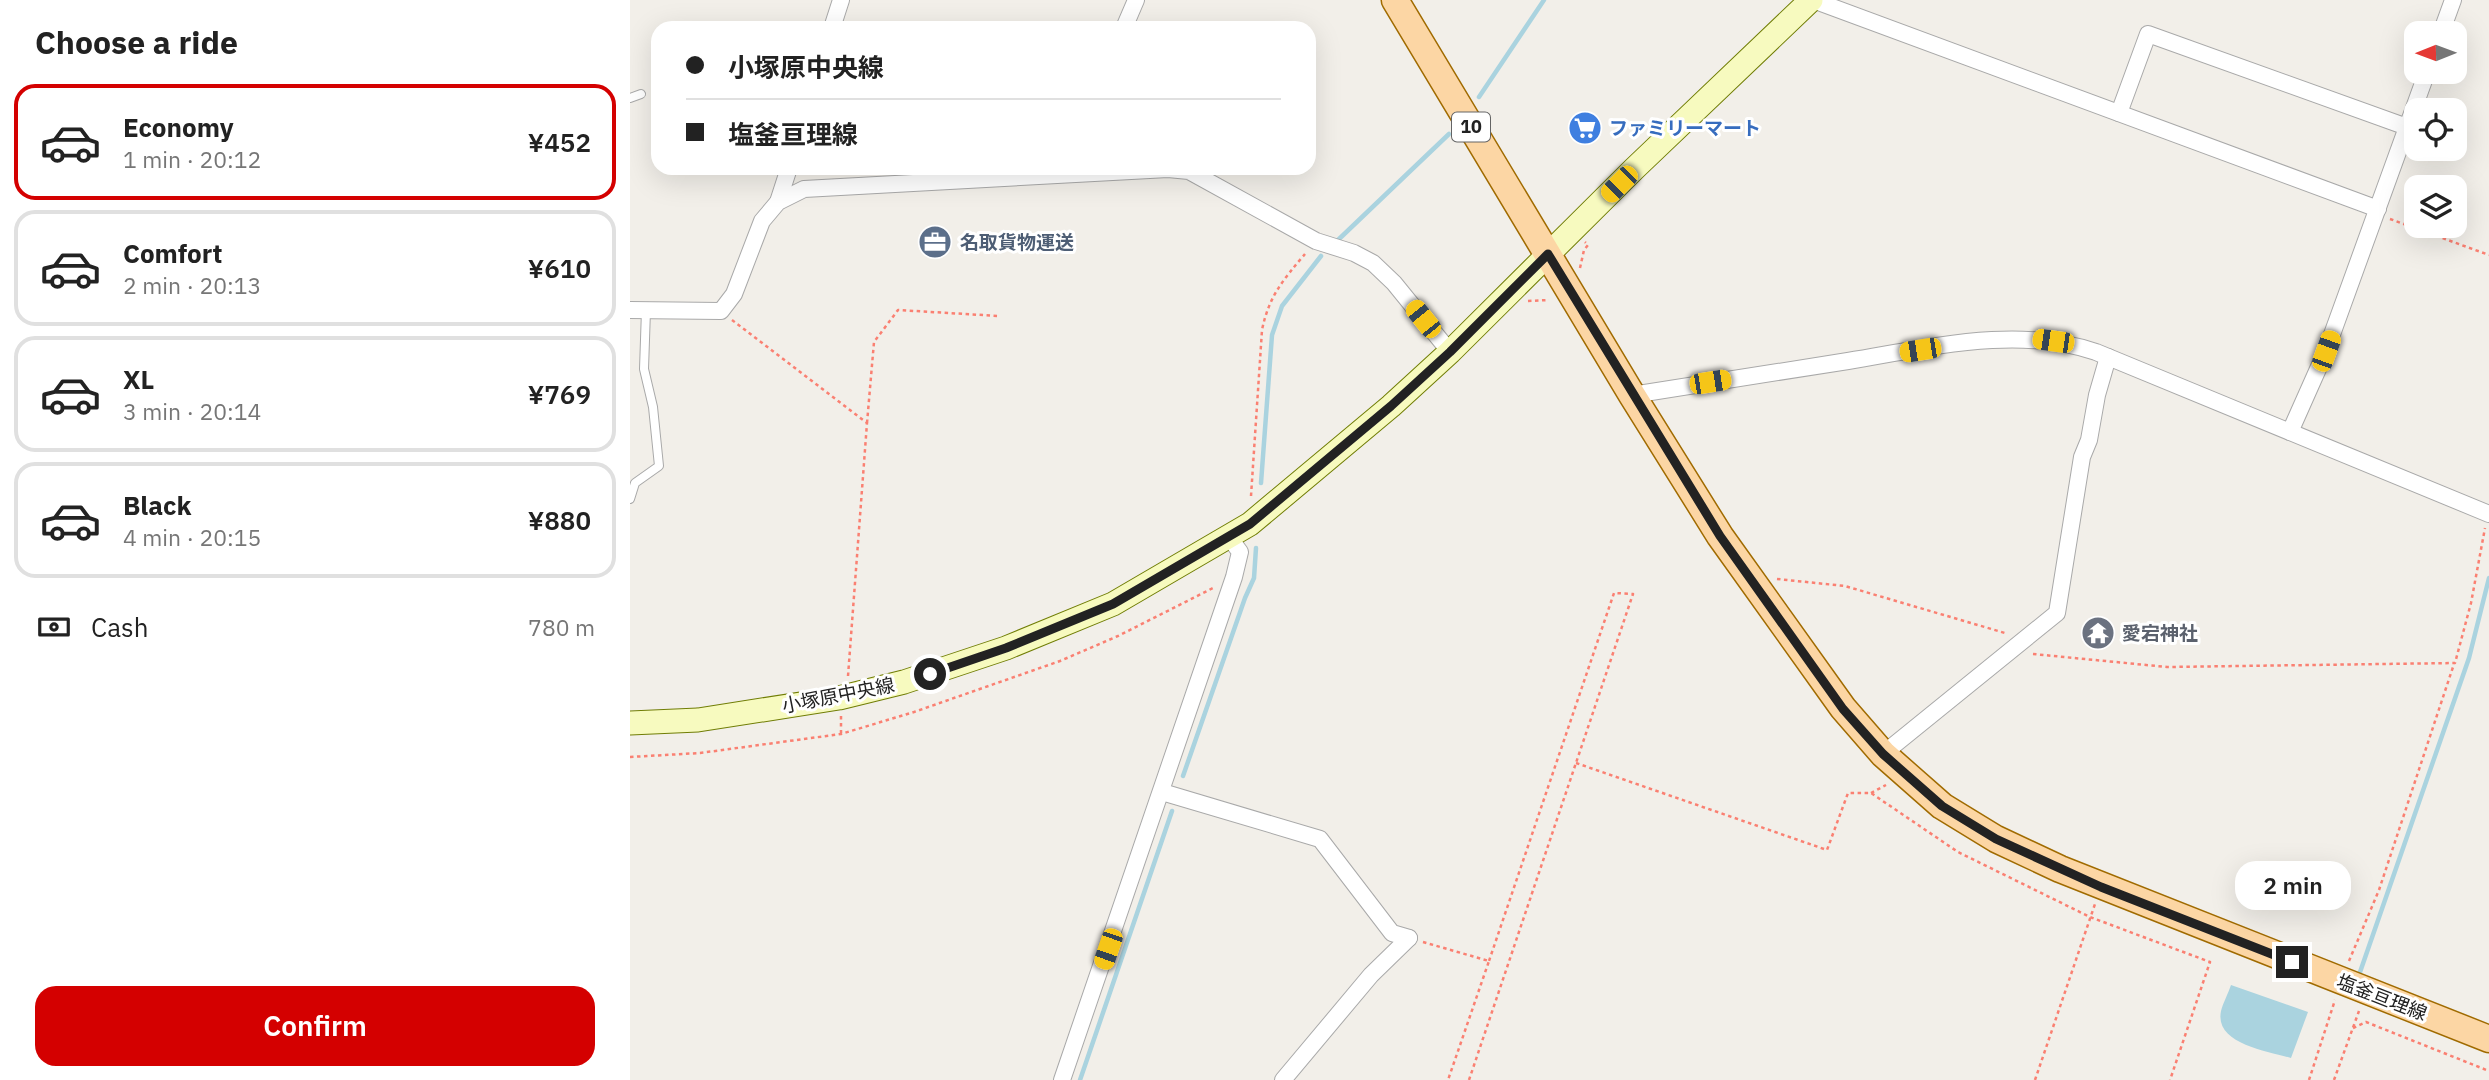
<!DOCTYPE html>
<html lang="en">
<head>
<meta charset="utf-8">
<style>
  :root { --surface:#fff; --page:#f2f2f2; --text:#222; --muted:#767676; --line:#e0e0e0; --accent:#d40000 }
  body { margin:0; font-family:"IBM Plex Sans","Noto Sans JP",sans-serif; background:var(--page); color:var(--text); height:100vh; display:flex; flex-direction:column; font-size:26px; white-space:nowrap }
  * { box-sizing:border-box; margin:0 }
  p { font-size:23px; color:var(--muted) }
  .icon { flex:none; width:38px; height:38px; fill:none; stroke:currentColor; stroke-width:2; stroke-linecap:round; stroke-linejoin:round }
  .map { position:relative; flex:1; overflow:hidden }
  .panel { display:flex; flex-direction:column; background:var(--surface); width:630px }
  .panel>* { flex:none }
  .top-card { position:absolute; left:21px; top:21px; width:665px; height:154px; border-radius:21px; box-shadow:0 7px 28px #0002; display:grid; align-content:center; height:154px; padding:0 35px; background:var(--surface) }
  .needle { width:46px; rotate:269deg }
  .buttons { position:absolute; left:1774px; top:21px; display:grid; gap:14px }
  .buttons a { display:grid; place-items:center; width:63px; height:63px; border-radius:14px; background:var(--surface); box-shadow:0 7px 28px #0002; font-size:35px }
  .end { position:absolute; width:32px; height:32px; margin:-16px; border:9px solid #222; background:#fff; box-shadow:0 0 0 4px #fff }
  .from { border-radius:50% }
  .bubble { position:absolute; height:49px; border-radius:21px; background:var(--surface); box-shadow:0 7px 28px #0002; font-size:23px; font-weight:600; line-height:49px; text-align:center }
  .car { position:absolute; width:21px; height:42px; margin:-21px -10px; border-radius:9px; box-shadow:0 0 5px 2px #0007; background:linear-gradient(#f5c518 24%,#345 0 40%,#f5c518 0 76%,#345 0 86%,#f5c518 0) }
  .top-card b { display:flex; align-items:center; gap:24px; height:66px; font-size:26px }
  .top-card b+b { border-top:2px solid var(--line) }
  .top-card i { width:18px; height:18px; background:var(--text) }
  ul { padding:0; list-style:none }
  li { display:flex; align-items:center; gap:21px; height:116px; margin:0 14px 10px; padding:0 21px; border:4px solid var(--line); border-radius:21px }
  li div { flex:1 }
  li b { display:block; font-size:26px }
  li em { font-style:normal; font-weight:600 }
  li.current { border-color:var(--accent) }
  li>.icon { width:63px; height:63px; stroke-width:1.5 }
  h2 { padding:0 35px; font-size:32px; line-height:84px }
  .pay { display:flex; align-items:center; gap:18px; height:77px; padding:0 35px; font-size:26px }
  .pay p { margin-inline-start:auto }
  .button { display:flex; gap:14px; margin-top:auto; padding:14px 35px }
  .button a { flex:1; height:80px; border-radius:21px; background:var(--accent); color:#fff; font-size:28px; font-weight:600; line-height:80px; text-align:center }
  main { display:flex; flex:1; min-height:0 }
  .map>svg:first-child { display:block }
  .water { fill:#aad3df }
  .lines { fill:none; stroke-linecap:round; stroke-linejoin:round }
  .stream { stroke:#aad3df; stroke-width:4.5 }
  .lane-casing { stroke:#a9a9a9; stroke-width:10 }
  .street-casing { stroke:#a9a9a9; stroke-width:18 }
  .secondary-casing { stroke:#707d05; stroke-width:25 }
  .primary-casing { stroke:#a06b00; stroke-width:29 }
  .path { stroke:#fa8072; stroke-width:2.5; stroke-dasharray:3.5 3.5; stroke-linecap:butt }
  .lane { stroke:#fff; stroke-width:8 }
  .street { stroke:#fff; stroke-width:16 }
  .secondary { stroke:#f7fabf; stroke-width:23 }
  .primary { stroke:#fcd6a4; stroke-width:26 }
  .route { stroke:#222; stroke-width:9 }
  .labels { text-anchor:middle; stroke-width:6; stroke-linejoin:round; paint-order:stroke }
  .shield { fill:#fff; stroke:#646464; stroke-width:2 }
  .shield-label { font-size:18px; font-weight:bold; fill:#222 }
  .shop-label { font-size:19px; font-weight:bold; fill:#366cbe; stroke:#fff; text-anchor:start }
  .service-label { font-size:19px; font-weight:bold; fill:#4e5e75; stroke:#fff; text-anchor:start }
  .worship-label { font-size:19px; font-weight:bold; fill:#5b616d; stroke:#fff; text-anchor:start }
  .street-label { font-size:19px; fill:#222; stroke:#fff }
</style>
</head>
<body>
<main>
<section class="panel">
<h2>Choose a ride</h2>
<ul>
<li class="current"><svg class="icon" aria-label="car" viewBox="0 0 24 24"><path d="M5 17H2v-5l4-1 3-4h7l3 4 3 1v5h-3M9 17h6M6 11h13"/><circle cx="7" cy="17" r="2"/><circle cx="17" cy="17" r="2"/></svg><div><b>Economy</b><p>1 min · 20:12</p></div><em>¥452</em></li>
<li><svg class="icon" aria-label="car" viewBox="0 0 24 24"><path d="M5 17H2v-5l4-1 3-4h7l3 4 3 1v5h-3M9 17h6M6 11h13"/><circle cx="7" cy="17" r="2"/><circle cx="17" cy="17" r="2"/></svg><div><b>Comfort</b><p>2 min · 20:13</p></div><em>¥610</em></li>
<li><svg class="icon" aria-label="car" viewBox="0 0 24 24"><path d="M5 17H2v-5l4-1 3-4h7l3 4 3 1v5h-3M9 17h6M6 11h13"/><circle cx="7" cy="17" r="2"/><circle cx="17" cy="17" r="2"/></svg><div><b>XL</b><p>3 min · 20:14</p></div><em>¥769</em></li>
<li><svg class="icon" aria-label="car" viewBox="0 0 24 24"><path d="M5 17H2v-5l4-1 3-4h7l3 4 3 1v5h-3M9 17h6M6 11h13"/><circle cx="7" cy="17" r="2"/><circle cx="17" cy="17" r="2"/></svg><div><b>Black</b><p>4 min · 20:15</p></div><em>¥880</em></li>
</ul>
<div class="pay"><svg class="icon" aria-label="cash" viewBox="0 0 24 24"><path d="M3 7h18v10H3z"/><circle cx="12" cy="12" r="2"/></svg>Cash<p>780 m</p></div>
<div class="button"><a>Confirm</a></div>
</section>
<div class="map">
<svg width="1859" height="1080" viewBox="0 0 1859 1080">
  <rect width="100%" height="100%" fill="#f2efe9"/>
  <path class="water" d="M1601 985 1678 1012 1661 1058C1638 1051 1584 1044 1591 1011 1593 1003 1598 994 1601 985Z"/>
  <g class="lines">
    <g class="stream">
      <path d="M849 97 914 0"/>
      <path d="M708 240 819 134"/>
      <path d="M631 483 642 335 652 306 691 256"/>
      <path d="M553 776 615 598 624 578 626 548"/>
      <path d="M1729 975 1839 658 1859 578"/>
      <path d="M450 1080 542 811"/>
    </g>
    <defs>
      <g id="lane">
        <path d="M0 98 11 94"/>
        <path d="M0 499 5 483 29 466 23 407 14 369 16 310"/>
      </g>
      <g id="street">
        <path d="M1183 0 1748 209"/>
        <path d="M202 28 211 0"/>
        <path d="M494 28 506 0"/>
        <path d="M1811 33 1823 0"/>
        <path d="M1489 113 1518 34 1777 127"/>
        <path d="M148 202 159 168"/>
        <path d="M0 310 91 311 104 294 132 221 148 202 174 189 538 169 559 171 686 241 724 253 743 263 764 283 820 352"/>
        <path d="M1002 395C1074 383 1146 372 1218 361 1299 348 1386 325 1466 352L1859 514"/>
        <path d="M1660 432 1696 351 1797 72"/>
        <path d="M1253 754 1427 613 1452 457 1459 440 1467 395 1478 357"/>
        <path d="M532 792 690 839 762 933 779 938"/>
        <path d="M432 1080 604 577 610 552 599 537"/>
        <path d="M653 1080 741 975 779 938"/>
      </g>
      <path id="secondary" d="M0 723 68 720 209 698 274 682 376 648 483 604 620 524 761 406 820 352 1004 169 1181 0"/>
      <path id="primary" d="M765 0 1002 395 1090 536 1213 708 1253 754 1312 806 1366 839 1430 869 1859 1039"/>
    </defs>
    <use href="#lane" class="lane-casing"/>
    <use href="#street" class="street-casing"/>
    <use href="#secondary" class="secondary-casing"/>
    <use href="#primary" class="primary-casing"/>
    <g class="path">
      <path d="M1760 219 1859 255"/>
      <path d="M950 268 954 250 958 245 955 242"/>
      <path d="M898 301 919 300"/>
      <path d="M102 320 237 423 218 676"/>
      <path d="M237 423 244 342 268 310 369 316"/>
      <path d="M621 496 632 330C639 296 653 280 675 254"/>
      <path d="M1147 579 1215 586 1375 633"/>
      <path d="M1403 654 1537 667 1825 663 1841 603 1855 528"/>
      <path d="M211 716V734"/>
      <path d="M0 757 70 753 211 734 284 712 430 661 488 636 583 588"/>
      <path d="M946 763 1197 850 1218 793H1241L1328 852 1460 917 1580 962 1540 1080"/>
      <path d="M1241 793 1256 785"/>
      <path d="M793 942 859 961 818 1080"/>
      <path d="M1719 961 1749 890 1824 664"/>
      <path d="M1723 1028 1736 1022 1859 1071"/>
      <path d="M839 1080 1003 594 984 593 859 961"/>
      <path d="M1405 1080 1465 904"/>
      <path d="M1679 1080 1705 1000"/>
      <path d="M1704 1080 1729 1011"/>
    </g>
    <use href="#lane" class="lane"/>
    <use href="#street" class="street"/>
    <use href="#secondary" class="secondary"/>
    <use href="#primary" class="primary"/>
  </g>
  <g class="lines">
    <path class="route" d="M300 674 376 648 483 604 620 524 761 406 820 352 918 254 1090 536 1213 709 1253 754 1312 806 1366 839 1471 887 1662 962"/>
  </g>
  <defs>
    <symbol id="supermarket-disc" viewBox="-11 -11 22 22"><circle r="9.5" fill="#3f7fe0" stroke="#fff"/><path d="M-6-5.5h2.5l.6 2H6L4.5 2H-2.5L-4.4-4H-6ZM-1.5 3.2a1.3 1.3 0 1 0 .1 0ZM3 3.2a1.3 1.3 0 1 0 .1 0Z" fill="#fff"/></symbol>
    <symbol id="office-disc" viewBox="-11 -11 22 22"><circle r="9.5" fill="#5c6f8a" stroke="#fff"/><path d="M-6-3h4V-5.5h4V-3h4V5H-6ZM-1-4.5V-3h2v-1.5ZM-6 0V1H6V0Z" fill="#fff"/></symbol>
    <symbol id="temple-disc" viewBox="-11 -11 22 22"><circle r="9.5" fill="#6b7280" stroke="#fff"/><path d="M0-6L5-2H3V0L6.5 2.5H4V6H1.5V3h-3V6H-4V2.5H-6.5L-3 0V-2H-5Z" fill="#fff"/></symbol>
  </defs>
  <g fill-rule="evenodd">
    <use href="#supermarket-disc" x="936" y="109" width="38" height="38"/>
    <use href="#office-disc" x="286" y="223" width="38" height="38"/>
    <use href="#temple-disc" x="1449" y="614" width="38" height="38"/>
  </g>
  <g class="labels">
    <rect class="shield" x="822" y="112.5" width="38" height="29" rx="5"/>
    <g class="shield-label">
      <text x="841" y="133">10</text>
    </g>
    <g class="shop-label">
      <text x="979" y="135">ファミリーマート</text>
    </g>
    <g class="service-label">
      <text x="330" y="249">名取貨物運送</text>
    </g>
    <g class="worship-label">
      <text x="1492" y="640">愛宕神社</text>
    </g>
    <g class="street-label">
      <text transform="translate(208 695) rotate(-11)" y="7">小塚原中央線</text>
      <text transform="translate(1752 997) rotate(21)" y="7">塩釜亘理線</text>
    </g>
  </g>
</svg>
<div class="buttons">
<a><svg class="needle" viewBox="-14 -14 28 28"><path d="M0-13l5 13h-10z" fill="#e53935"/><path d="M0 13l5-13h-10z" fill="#767676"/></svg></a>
<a><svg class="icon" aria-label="locate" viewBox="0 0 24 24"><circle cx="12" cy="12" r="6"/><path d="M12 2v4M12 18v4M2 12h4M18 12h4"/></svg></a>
<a><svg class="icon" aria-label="layers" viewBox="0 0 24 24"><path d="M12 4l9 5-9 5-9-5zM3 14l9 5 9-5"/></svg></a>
</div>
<i class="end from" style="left:300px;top:674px"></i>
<i class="end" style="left:1662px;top:962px"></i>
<div class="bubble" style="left:1605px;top:861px;width:116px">2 min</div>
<i class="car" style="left:989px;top:184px;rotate:225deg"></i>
<i class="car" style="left:793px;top:319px;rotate:321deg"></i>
<i class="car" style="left:1423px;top:341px;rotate:278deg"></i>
<i class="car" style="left:1290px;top:350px;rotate:261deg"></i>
<i class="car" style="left:1696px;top:351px;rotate:20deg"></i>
<i class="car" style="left:1080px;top:382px;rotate:81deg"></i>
<i class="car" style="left:478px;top:949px;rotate:199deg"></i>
<div class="top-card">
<b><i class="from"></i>小塚原中央線</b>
<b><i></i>塩釜亘理線</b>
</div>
</div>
</main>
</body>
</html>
